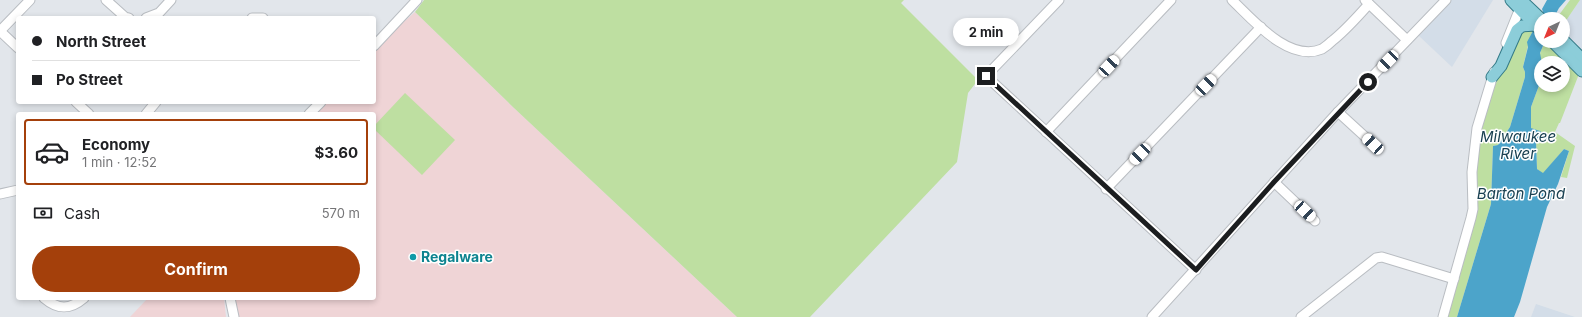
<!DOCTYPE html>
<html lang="en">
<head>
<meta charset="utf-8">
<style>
  :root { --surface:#fff; --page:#f6f6f6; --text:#202124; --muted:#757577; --line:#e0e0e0; --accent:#a4400b }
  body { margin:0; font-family:Inter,sans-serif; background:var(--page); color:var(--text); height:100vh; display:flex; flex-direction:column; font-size:15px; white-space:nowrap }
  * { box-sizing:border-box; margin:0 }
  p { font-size:13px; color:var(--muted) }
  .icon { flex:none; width:22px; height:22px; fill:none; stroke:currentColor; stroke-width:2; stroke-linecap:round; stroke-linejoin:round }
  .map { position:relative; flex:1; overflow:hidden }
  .panel { position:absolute; left:16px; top:112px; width:360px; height:188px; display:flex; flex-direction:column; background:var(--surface); border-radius:4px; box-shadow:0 2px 6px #0003 }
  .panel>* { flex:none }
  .top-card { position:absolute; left:16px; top:16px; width:360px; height:88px; border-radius:4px; box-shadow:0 2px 6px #0003; display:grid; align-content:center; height:88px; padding:0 16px; background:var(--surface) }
  .needle { width:26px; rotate:223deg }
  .controls { position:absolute; left:1534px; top:12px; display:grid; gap:8px }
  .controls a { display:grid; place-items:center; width:36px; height:36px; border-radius:50%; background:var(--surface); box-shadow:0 2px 6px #0003; font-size:20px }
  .end { position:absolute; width:18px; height:18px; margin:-9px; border:5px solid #1c1e20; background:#fff; box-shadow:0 0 0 2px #fff }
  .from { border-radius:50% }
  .bubble { position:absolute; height:28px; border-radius:14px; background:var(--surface); box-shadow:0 2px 6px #0003; font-size:13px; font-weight:700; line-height:28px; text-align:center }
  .car { position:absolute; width:12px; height:24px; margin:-12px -6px; border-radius:5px; box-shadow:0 0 3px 1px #0007; background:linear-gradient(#fff 24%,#345 0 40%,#fff 0 76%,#345 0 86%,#fff 0) }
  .top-card b { display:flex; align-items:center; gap:14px; height:38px; font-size:15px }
  .top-card b+b { border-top:1px solid var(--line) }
  .top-card i { width:10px; height:10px; background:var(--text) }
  ul { padding:7px 0 0; list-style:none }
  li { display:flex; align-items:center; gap:12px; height:66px; margin:0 8px 6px; padding:0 8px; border:2px solid var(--line); border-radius:4px }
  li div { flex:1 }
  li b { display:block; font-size:15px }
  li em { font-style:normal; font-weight:700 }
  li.selected { border-color:var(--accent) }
  li>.icon { width:36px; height:36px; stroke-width:1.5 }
  .pay { display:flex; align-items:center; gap:10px; height:44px; padding:0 16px; font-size:15px }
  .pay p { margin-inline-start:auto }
  .button { display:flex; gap:8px; margin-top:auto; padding:8px 16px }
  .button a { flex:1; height:46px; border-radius:24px; background:var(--accent); color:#fff; font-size:16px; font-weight:700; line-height:46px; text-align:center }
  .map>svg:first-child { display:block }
  .built { fill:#d3dde8 }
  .industrial { fill:#efd4d6 }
  .green { fill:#bedfa1 }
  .water { fill:#4ca4ca }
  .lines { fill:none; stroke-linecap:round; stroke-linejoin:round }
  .minor-casing { stroke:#b9bdc2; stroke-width:11 }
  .major-casing { stroke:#337a87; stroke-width:13 }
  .minor { stroke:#fff; stroke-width:9 }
  .major { stroke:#8ccdd9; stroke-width:11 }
  .route { stroke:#1c1e20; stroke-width:5 }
  .culture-dot { fill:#0f9aa8; stroke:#fff; stroke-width:1.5 }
  .labels { text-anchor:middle; stroke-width:3; stroke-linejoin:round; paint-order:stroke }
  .culture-label { font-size:14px; font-weight:bold; fill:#0d838f; stroke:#fff; text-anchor:start }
  .water-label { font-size:15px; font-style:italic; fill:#1a4152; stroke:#fff }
</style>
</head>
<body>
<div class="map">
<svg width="1582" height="317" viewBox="0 0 1582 317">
  <rect width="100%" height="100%" fill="#e2e6eb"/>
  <g class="built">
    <path d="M1451 0H1493L1452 67 1418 35Z"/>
    <path d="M1580 0H1582V53L1563 35V25Z"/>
    <path d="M1536 304 1575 317H1531Z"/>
  </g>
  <g class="industrial">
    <path d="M415 12 514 108 737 317H234L231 298H374V114H316L327 102H374V51L391 33Z"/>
    <path d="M148 298H224L226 317H130Z"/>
  </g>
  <g class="green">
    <path d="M424 0H904L901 3 978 80 968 93 957 162 810 317H737L514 108 415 12Z"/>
    <path d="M1570 0H1580L1563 25V19H1556Z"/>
    <path d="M1532 30 1533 31 1530 37 1523 67 1525 72V77L1510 127 1498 145 1493 146 1491 204 1457 317H1446L1476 215V176L1477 147 1486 108 1499 75 1522 31Z"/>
    <path d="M1546 41 1579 74 1560 123H1559L1555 132 1575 146 1567 178 1561 177 1569 151 1564 149 1543 174 1537 169 1536 141 1548 140 1531 128V107L1541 80V85H1563V63H1542C1537 54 1542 49 1546 41Z"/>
    <path d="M405 93 455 140 422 175 374 129V126Z"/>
  </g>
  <path class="water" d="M1547 0H1566L1559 8 1553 19H1541V41H1545L1540 53 1542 63 1541 80 1531 107V128L1540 131 1549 140 1536 141 1537 169 1543 173 1564 149 1569 151 1558 184 1547 207 1520 302 1514 317H1457L1491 204 1493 146 1498 145 1510 127 1525 77V72L1523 67 1528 47 1527 42 1543 12 1542 9Z"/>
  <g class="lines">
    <defs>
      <g id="minor">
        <path d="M106 0 125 17 129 18"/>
        <path d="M1059 0 986 76 1196 270"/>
        <path d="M1232 0C1253 20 1289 63 1322 49 1325 47 1329 44 1332 41 1346 30 1357 17 1369 4"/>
        <path d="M1365 0 1407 40"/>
        <path d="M146 18 159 13 171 0"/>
        <path d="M252 18H263"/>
        <path d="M0 31 30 0"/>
        <path d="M0 31 18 48"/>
        <path d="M1506 43 1522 3"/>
        <path d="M374 46 417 0"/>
        <path d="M76 102 89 114"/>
        <path d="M1338 112 1373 144"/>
        <path d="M146 114 156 102"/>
        <path d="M309 114 321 102"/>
        <path d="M1046 132 1171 0"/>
        <path d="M1274 182 1315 221"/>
        <path d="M1106 189 1261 27"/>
        <path d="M0 194 18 190"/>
        <path d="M44 298C58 310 70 310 84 298"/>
        <path d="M230 298 234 317"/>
        <path d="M1152 317 1338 112 1446 0"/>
        <path d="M1301 317 1376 258 1382 257 1454 279"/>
        <path d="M1443 317 1471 218 1473 209 1472 172 1477 128 1494 72"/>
      </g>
      <g id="major">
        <path d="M1511 0 1541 31"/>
        <path d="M1521 0 1541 19"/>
        <path d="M1563 40 1582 59"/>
        <path d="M1552 41 1582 71"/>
        <path d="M1492 77 1501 66 1517 30 1522 26 1536 25"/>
      </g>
    </defs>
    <use href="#minor" class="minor-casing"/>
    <use href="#major" class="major-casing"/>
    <use href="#minor" class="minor"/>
    <use href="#major" class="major"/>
  </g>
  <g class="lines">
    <path class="route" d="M986 76 1196 270 1274 182 1368 82"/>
  </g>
  <circle class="culture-dot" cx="413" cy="257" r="4"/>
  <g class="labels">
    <g class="culture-label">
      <text x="421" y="262">Regalware</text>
    </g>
    <g class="water-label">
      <text x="1518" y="142">Milwaukee<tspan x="1518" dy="17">River</tspan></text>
      <text x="1521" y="199">Barton Pond</text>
    </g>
  </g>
</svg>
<div class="controls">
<a><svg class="needle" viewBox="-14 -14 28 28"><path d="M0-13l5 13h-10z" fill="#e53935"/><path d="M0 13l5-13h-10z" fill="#757577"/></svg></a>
<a><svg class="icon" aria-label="layers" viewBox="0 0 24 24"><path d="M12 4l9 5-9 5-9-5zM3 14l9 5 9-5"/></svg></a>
</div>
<i class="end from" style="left:1368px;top:82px"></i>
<i class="end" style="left:986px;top:76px"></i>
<div class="bubble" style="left:953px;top:18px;width:66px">2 min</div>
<i class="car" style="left:1388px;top:61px;rotate:224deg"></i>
<i class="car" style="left:1109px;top:66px;rotate:43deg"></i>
<i class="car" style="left:1206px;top:85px;rotate:44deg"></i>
<i class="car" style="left:1373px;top:144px;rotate:313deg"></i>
<i class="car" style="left:1140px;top:154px;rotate:224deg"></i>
<i class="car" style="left:1305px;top:211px;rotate:133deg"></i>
<div class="top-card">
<b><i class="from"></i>North Street</b>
<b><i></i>Po Street</b>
</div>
<section class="panel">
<ul>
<li class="selected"><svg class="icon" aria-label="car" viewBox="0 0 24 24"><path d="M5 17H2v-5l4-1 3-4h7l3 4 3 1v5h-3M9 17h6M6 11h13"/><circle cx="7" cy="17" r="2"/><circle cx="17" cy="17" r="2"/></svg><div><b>Economy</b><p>1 min · 12:52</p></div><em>$3.60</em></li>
</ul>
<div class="pay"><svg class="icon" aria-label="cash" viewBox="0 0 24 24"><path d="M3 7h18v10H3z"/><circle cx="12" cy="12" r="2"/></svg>Cash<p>570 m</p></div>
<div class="button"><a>Confirm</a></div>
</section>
</div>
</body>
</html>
